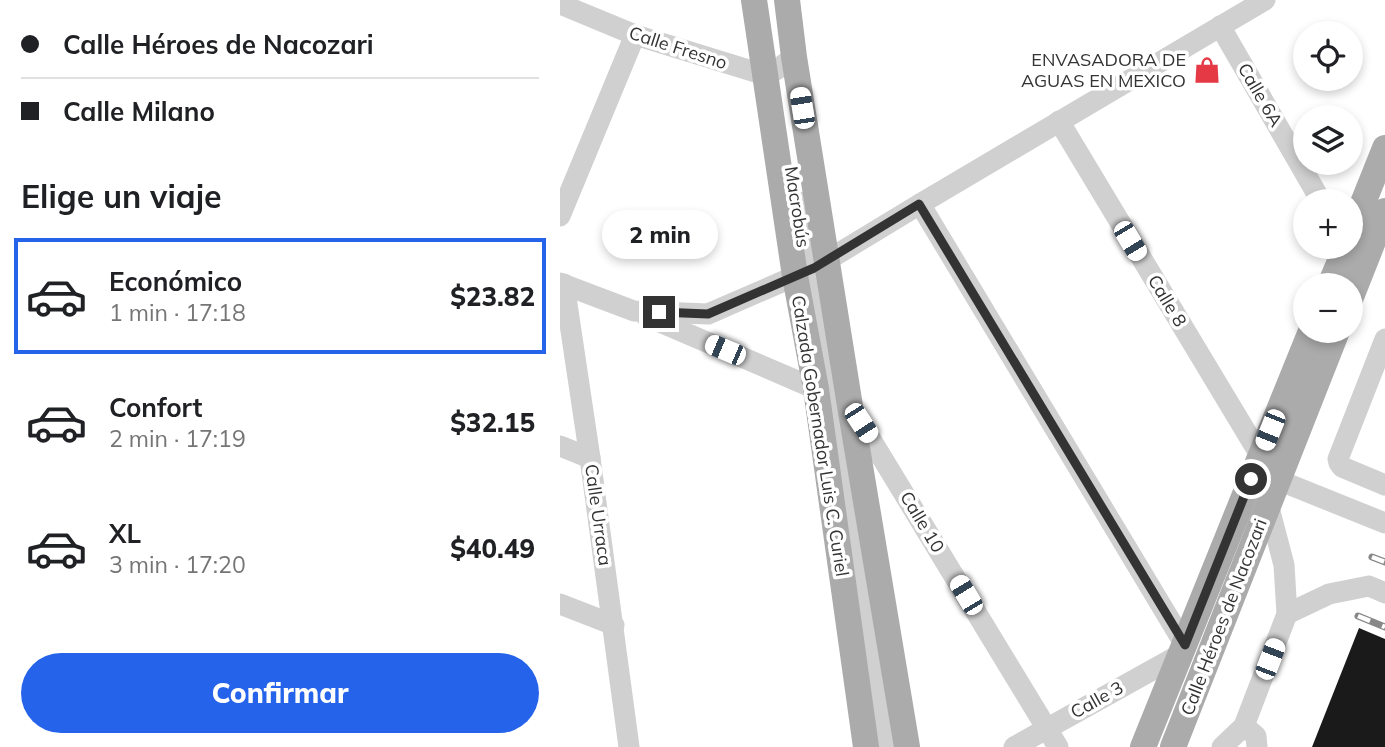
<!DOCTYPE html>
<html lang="es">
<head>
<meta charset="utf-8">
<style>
  :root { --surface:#fff; --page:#f6f6f6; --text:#202124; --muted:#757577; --line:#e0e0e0; --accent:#2563eb }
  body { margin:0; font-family:Mulish,sans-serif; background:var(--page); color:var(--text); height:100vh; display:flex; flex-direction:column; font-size:26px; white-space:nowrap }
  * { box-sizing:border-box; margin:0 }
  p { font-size:23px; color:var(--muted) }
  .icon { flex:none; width:38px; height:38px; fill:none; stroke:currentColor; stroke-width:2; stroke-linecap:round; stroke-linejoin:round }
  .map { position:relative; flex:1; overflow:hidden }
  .panel { display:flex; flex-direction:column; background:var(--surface); width:560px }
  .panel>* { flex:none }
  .top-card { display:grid; align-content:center; height:154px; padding:0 21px; background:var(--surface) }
  .controls { position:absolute; left:733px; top:21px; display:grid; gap:14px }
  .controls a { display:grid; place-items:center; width:70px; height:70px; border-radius:50%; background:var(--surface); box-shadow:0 4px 10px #0003; font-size:35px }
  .end { position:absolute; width:32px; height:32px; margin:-16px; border:9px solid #333; background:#fff; box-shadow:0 0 0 4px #fff }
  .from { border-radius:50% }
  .bubble { position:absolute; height:49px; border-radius:24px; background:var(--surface); box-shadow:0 4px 10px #0003; font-size:23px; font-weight:800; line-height:49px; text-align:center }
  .car { position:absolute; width:21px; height:42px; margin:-21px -10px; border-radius:9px; box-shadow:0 0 5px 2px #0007; background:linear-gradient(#fff 24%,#345 0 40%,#fff 0 76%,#345 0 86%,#fff 0) }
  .top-card b { display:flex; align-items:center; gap:24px; height:66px; font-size:26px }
  .top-card b+b { border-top:2px solid var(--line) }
  .top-card i { width:18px; height:18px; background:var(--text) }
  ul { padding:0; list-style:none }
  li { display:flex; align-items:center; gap:21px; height:116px; margin:0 14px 10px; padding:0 7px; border:4px solid transparent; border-radius:0px }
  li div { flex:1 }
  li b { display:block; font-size:26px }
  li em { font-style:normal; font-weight:800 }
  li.current { border-color:var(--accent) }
  li>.icon { width:63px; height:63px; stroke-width:1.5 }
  h2 { padding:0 21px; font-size:32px; line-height:84px }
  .button { display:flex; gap:14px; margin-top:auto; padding:14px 21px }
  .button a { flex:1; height:80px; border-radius:42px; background:var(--accent); color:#fff; font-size:28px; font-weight:800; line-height:80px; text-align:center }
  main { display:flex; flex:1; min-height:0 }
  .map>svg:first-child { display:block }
  .building { fill:#1a1a1a }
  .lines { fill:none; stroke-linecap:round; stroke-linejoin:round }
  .minor { stroke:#d0d0d0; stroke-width:21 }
  .major { stroke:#ababab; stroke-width:26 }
  .rail-casing { stroke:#888; stroke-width:7 }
  .rail { stroke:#fff; stroke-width:4.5; stroke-dasharray:13; stroke-linecap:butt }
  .route { stroke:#333; stroke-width:9 }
  .labels { text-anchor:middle; stroke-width:7; stroke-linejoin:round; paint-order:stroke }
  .street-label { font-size:18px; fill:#333; stroke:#fff }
  .poi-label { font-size:18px; fill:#333; stroke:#fff; text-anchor:end }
</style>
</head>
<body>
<main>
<section class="panel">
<div class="top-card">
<b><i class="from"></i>Calle Héroes de Nacozari</b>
<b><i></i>Calle Milano</b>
</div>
<h2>Elige un viaje</h2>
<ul>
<li class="current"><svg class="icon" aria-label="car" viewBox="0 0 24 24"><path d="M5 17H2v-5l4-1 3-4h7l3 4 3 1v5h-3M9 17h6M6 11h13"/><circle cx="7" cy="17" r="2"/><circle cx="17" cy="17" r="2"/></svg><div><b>Económico</b><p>1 min · 17:18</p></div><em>$23.82</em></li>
<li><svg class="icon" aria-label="car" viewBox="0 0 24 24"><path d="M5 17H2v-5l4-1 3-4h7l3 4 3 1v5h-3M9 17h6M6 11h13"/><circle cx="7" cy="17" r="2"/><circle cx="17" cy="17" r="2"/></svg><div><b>Confort</b><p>2 min · 17:19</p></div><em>$32.15</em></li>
<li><svg class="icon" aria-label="car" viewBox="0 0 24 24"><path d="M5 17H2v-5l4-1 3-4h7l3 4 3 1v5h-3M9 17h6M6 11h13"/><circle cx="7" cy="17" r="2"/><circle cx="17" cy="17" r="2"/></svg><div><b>XL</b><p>3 min · 17:20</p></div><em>$40.49</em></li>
</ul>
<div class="button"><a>Confirmar</a></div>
</section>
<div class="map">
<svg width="825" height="747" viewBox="0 0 825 747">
  <rect width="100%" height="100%" fill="#fff"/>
  <path class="building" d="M799 628 825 639V747H752Z"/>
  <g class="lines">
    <g class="minor">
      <path d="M0 4 75 35 205 75 216 70 234 57"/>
      <path d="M660 26 761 201"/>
      <path d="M499 121 700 455 718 480 825 523"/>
      <path d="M245 202 324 747"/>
      <path d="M360 204 625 645"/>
      <path d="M0 216 75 35"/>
      <path d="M0 283 74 311 148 314 247 271 266 261 360 204 705 0"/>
      <path d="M4 284 30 458 69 747"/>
      <path d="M86 316 256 389"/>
      <path d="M825 339 778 459 779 463 782 467 825 485"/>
      <path d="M293 410 498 747"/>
      <path d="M0 446 30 458"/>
      <path d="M0 604 54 625"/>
      <path d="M727 614 769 594 809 586 825 593"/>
      <path d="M684 726 696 736 697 747"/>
      <path d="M454 747 621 654"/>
      <path d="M662 747 684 726 727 614 724 565 708 504"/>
    </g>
    <g class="major">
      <path d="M194 0 235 276 256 389 306 747"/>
      <path d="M227 0 234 57 290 406 347 747"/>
      <path d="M791 233 825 148"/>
      <path d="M770 285 786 247"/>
      <path d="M791 297 825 211"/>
      <path d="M583 747 751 331"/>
      <path d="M613 747 777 331"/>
    </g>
    <defs>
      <g id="rail">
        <path d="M812 557 825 562"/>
        <path d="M798 616 825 627"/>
      </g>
    </defs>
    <use href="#rail" class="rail-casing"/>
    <use href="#rail" class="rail"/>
  </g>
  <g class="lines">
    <path class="route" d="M99 312 148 314 254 268 359 204 625 645 691 479"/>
  </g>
  <defs>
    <symbol id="shop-bare" viewBox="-9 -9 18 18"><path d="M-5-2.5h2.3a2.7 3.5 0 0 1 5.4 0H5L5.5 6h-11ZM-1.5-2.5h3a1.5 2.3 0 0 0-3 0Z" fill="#e63946" stroke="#fff" stroke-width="2.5" paint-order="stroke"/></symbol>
  </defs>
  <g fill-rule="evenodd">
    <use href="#shop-bare" x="628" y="51" width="38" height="38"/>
  </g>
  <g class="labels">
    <g class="street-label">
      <text transform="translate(118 48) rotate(18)" y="6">Calle Fresno</text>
      <text transform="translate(700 95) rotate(60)" y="6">Calle 6A</text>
      <text transform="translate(237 207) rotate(81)" y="6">Macrobús</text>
      <text transform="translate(607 301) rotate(59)" y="6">Calle 8</text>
      <text transform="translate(260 436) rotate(81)" y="6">Calzada Gobernador Luis C. Curiel</text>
      <text transform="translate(38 515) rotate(82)" y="6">Calle Urraca</text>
      <text transform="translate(362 522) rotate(59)" y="6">Calle 10</text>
      <text transform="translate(664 617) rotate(-69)" y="6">Calle Héroes de Nacozari</text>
      <text transform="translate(537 700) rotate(-29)" y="6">Calle 3</text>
    </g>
    <g class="poi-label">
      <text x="626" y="66">ENVASADORA DE<tspan x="626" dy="21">AGUAS EN MEXICO</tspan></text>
    </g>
  </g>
</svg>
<div class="controls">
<a><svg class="icon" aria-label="locate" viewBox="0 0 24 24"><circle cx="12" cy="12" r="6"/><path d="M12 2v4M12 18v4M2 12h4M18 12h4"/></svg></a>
<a><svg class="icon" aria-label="layers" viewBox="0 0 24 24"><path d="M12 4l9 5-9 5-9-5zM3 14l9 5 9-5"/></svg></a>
<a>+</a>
<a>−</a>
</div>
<i class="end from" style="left:691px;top:479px"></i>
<i class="end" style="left:99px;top:312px"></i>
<div class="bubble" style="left:42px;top:210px;width:116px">2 min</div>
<i class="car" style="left:242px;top:108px;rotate:351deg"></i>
<i class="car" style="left:570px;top:241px;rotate:149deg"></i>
<i class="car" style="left:165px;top:350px;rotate:293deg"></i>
<i class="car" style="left:301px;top:423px;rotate:147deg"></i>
<i class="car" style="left:710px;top:430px;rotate:202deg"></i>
<i class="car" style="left:406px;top:595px;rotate:329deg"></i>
<i class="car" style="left:710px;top:659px;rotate:21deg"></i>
</div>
</main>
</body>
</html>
